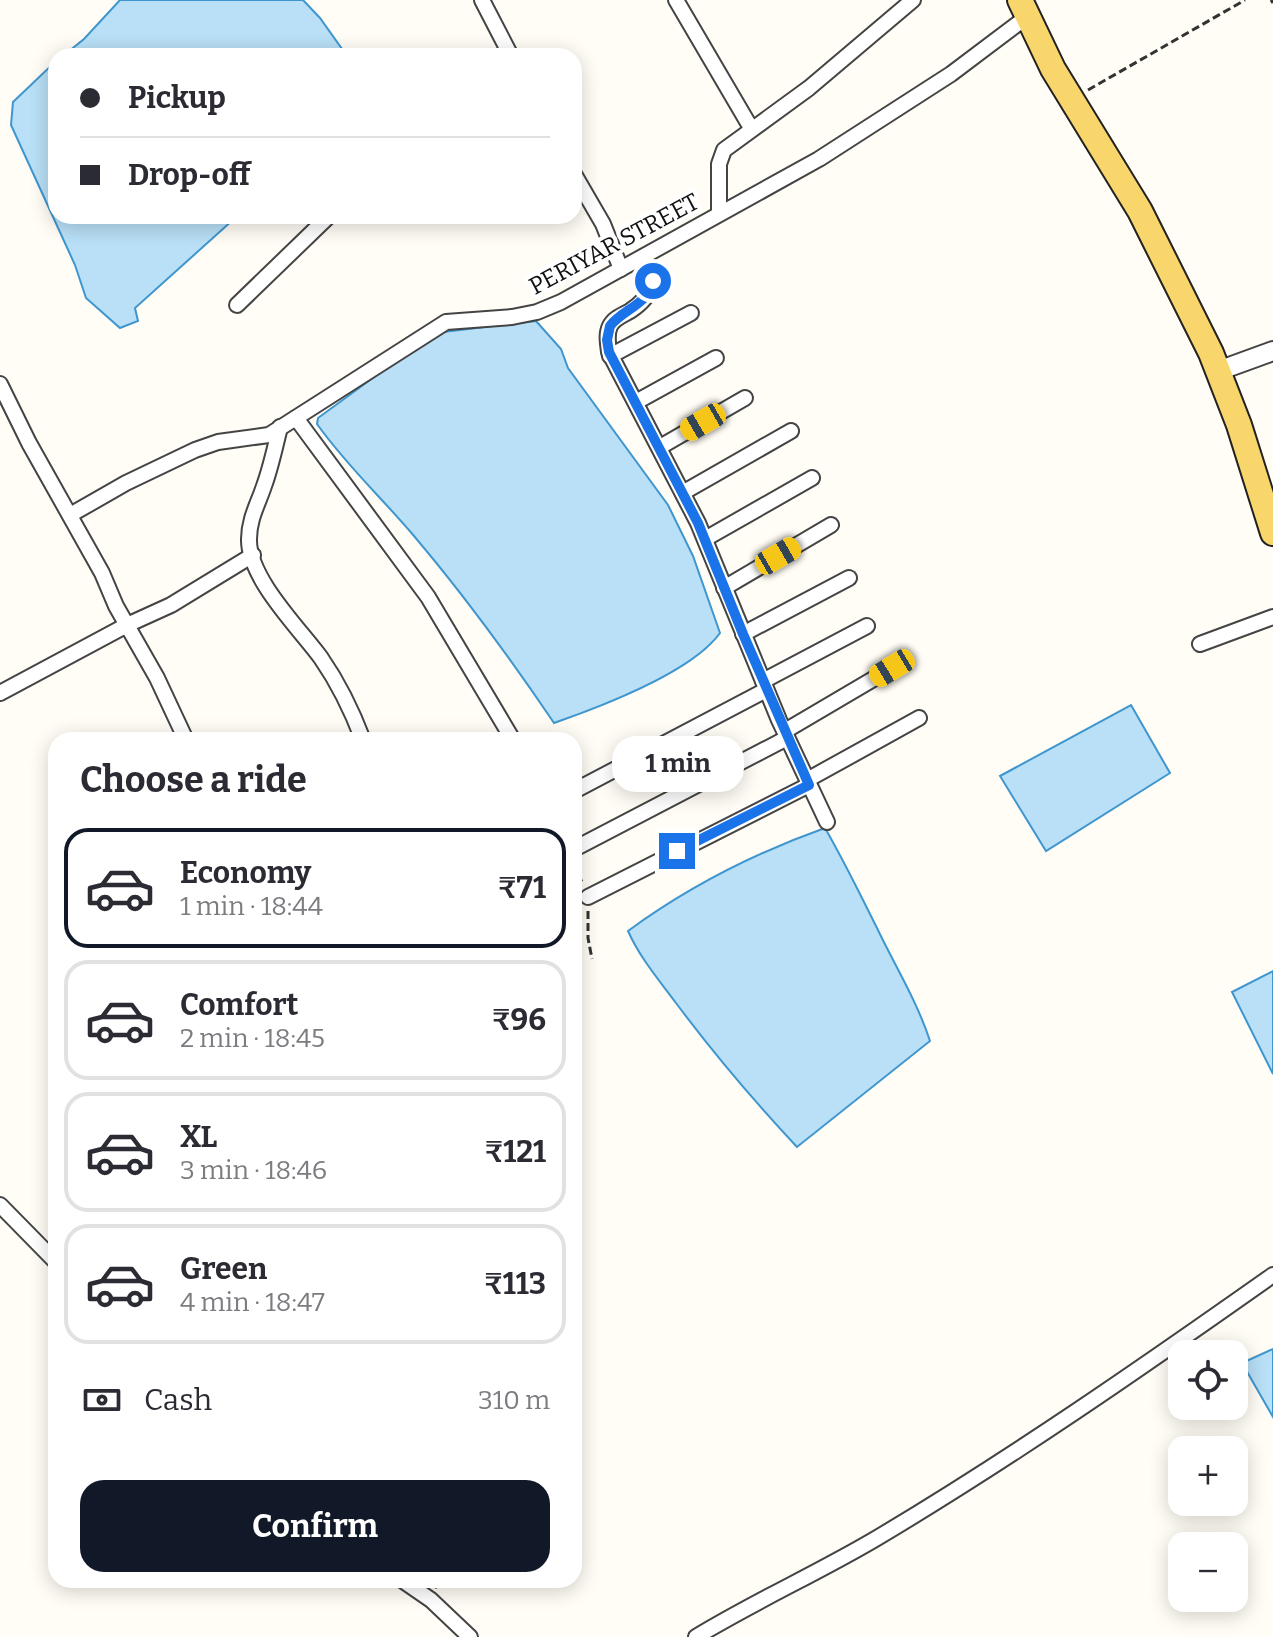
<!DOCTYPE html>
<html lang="en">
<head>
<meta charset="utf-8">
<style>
  :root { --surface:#fff; --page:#f7f7f7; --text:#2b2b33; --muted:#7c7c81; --line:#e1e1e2; --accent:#111827 }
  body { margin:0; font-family:Bitter,serif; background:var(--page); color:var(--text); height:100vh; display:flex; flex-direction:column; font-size:30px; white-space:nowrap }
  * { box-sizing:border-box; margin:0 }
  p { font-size:26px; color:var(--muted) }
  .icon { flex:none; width:44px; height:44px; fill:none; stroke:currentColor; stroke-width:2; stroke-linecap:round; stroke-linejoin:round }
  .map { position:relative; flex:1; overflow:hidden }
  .drawer { position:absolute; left:48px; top:732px; width:534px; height:856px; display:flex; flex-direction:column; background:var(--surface); border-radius:24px; box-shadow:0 4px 20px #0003 }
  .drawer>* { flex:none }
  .hud { position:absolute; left:48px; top:48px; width:534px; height:176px; border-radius:24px; box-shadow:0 4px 20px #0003; display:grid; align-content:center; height:176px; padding:0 32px; background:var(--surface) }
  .fabs { position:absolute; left:1168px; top:1340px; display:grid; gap:16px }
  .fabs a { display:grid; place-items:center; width:80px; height:80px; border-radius:16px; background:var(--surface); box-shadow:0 4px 20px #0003; font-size:40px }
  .end { position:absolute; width:36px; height:36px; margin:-18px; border:10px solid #1a73e8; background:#fff; box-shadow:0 0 0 4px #fff }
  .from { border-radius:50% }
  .bubble { position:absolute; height:56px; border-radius:24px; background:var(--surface); box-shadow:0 4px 20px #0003; font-size:26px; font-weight:700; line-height:56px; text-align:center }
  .car { position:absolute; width:24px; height:48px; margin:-24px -12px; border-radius:10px; box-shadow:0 0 6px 2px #0007; background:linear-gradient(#f5c518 24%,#345 0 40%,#f5c518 0 76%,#345 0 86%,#f5c518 0) }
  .hud b { display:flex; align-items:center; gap:28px; height:76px; font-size:30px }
  .hud b+b { border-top:2px solid var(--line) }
  .hud i { width:20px; height:20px; background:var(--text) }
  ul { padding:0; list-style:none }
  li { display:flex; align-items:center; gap:24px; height:120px; margin:0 16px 12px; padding:0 16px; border:4px solid var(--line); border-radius:24px }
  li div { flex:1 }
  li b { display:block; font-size:30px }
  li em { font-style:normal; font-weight:700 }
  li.selected { border-color:var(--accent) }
  li>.icon { width:72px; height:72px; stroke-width:1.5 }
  h2 { padding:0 32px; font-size:36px; line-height:96px }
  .pay { display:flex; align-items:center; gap:20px; height:88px; padding:0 32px; font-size:30px }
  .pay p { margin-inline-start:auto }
  .button { display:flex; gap:16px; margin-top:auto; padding:16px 32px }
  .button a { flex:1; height:92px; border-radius:24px; background:var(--accent); color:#fff; font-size:32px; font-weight:700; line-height:92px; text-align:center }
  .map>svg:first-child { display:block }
  .water { fill:#b9e0f7; stroke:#3f96cf; stroke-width:2 }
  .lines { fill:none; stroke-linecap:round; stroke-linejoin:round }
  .minor-casing { stroke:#444; stroke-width:18 }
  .tertiary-casing { stroke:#444; stroke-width:22 }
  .primary-casing { stroke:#222; stroke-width:28 }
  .path { stroke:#333; stroke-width:3; stroke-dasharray:8 4; stroke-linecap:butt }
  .minor { stroke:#fff; stroke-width:14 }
  .tertiary { stroke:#fff; stroke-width:18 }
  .primary { stroke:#f9d66b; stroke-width:24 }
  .route { stroke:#1a73e8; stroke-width:10 }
  .labels { text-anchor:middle; stroke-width:8; stroke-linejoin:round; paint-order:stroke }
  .street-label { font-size:24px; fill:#111; stroke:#fff }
</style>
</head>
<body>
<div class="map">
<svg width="1273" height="1637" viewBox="0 0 1273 1637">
  <rect width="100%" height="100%" fill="#fffdf5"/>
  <g class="water">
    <path d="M120 0H303L320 18 347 56H63L84 39Z"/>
    <path d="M56 61V216H233L234 219 135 308 138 321 120 328 86 298 75 265 11 125 13 102Z"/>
    <path d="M536 321 561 349 568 368 668 505 693 556 720 633C692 672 600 707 554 723 510 658 464 595 414 536 382 498 346 465 317 424L318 418 381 372 443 332Z"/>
    <path d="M1131 705 1170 773 1046 851 1000 776Z"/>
    <path d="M825 828C844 861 860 894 877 928 895 966 917 1001 930 1041L797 1147C754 1101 714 1054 676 1003 659 980 640 958 628 931 688 887 755 853 825 828Z"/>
    <path d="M1273 971V1074L1232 992Z"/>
    <path d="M1273 1349V1417L1242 1363Z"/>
  </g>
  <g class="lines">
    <defs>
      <g id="minor">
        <path d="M482 0 511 56"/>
        <path d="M676 0 751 128"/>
        <path d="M574 174 603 224 621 269"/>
        <path d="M719 213V164L724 150 809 88 913 0"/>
        <path d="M644 257C656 282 654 295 630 311 623 315 614 318 610 326 606 334 608 343 609 352L698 523 779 720 827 822"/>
        <path d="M237 305 329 216"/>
        <path d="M610 356 691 313"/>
        <path d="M0 384 29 443 102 573 116 606 157 678 186 740"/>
        <path d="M636 402 716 358"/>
        <path d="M296 418 428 597 513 740"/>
        <path d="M280 427C275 447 271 467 264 486 258 504 249 519 249 539 248 578 299 628 321 658 339 684 352 711 363 740"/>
        <path d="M660 447 745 398"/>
        <path d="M684 492 791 431"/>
        <path d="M70 515 126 483 195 450 218 442 269 435 446 322 512 317 537 312 561 302 819 159 951 74 1028 16"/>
        <path d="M705 539 812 478"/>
        <path d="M724 588 831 525"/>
        <path d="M743 634 849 578"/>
        <path d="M1200 644 1273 617"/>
        <path d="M763 681 867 626"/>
        <path d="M0 693 127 625 171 605 253 555"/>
        <path d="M785 731 892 668"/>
        <path d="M807 780 919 718"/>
        <path d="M574 791 766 690"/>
        <path d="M574 849 787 738"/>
        <path d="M588 897 809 785"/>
        <path d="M0 1205 56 1262"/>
        <path d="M402 1580 431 1600 470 1637"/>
        <path d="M696 1637C755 1601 818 1573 877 1538 1013 1457 1144 1366 1273 1275"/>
      </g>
      <path id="tertiary" d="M1218 371 1273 351"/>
      <path id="primary" d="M1020 0 1053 69 1140 211 1211 353 1239 425 1273 533"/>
    </defs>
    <use href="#minor" class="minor-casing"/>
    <use href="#tertiary" class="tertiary-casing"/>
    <use href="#primary" class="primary-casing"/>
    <g class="path">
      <path d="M1271 0 1273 3"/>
      <path d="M1088 90 1245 0"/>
      <path d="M574 863 583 885"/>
      <path d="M588 911V938L592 959"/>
      <path d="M435 1588 444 1580"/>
    </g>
    <use href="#minor" class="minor"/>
    <use href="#tertiary" class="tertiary"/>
    <use href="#primary" class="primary"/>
  </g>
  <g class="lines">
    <path class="route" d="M653 281C648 305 623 309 610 326L607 340 609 352 698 523 743 634 809 785 677 851"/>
  </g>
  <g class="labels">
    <g class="street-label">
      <text transform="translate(614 244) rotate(-28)" y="8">PERIYAR STREET</text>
    </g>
  </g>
</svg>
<div class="fabs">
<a><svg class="icon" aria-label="locate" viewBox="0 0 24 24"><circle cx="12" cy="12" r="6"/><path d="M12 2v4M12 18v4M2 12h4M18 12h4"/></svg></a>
<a>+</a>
<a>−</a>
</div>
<i class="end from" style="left:653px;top:281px"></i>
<i class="end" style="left:677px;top:851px"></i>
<div class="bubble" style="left:612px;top:736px;width:132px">1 min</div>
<i class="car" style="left:703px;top:422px;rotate:240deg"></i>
<i class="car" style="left:778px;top:556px;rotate:60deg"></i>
<i class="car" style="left:892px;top:668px;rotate:239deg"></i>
<div class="hud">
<b><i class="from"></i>Pickup</b>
<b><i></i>Drop-off</b>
</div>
<section class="drawer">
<h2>Choose a ride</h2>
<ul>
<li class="selected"><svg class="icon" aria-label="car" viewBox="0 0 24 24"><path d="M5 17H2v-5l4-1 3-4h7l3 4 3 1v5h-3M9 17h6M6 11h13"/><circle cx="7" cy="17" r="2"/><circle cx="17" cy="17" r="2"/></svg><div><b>Economy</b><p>1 min · 18:44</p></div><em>₹71</em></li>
<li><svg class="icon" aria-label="car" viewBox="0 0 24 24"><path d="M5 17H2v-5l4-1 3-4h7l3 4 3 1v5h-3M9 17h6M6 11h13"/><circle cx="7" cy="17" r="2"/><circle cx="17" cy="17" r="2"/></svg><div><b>Comfort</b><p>2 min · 18:45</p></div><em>₹96</em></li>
<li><svg class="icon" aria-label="car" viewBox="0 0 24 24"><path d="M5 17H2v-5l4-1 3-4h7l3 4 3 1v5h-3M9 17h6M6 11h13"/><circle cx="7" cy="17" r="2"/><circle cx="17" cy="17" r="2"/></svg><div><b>XL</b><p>3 min · 18:46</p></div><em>₹121</em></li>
<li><svg class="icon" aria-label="car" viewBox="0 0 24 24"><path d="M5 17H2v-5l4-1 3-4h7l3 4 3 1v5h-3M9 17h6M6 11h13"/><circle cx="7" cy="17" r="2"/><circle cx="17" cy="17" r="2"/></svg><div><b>Green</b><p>4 min · 18:47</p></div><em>₹113</em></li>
</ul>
<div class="pay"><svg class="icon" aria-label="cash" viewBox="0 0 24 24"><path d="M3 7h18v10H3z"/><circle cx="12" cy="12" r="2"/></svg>Cash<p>310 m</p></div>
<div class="button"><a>Confirm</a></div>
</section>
</div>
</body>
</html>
